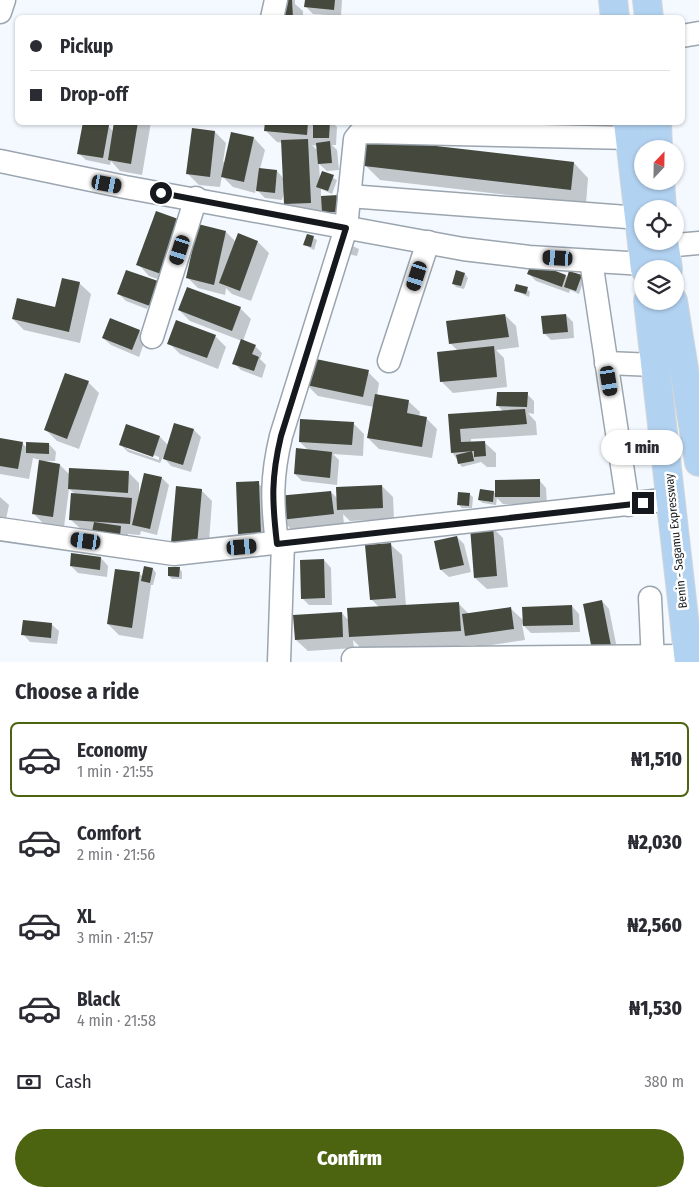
<!DOCTYPE html>
<html lang="en">
<head>
<meta charset="utf-8">
<style>
  :root { --surface:#fff; --page:#f2f2f3; --text:#2b2b33; --muted:#7c7c81; --line:#e1e1e2; --accent:#4c630f }
  body { margin:0; font-family:"Fira Sans Condensed",sans-serif; background:var(--page); color:var(--text); height:100vh; display:flex; flex-direction:column; font-size:19px; white-space:nowrap }
  * { box-sizing:border-box; margin:0 }
  p { font-size:16px; color:var(--muted) }
  .icon { flex:none; width:28px; height:28px; fill:none; stroke:currentColor; stroke-width:2; stroke-linecap:round; stroke-linejoin:round }
  .map { position:relative; height:662px; overflow:hidden }
  .sheet { display:flex; flex-direction:column; background:var(--surface); flex:1 }
  .sheet>* { flex:none }
  .banner { position:absolute; left:15px; top:15px; width:670px; height:110px; border-radius:8px; box-shadow:0 1px 4px #0004; display:grid; align-content:center; height:110px; padding:0 15px; background:var(--surface) }
  .needle { width:32px; rotate:22deg }
  .tools { position:absolute; left:634px; top:140px; display:grid; gap:10px }
  .tools a { display:grid; place-items:center; width:50px; height:50px; border-radius:50%; background:var(--surface); box-shadow:0 1px 4px #0004; font-size:25px }
  .end { position:absolute; width:22px; height:22px; margin:-11px; border:6px solid #15191d; background:#fff; box-shadow:0 0 0 2px #fff }
  .from { border-radius:50% }
  .bubble { position:absolute; height:35px; border-radius:18px; background:var(--surface); box-shadow:0 1px 4px #0004; font-size:16px; font-weight:800; line-height:35px; text-align:center }
  .car { position:absolute; width:15px; height:30px; margin:-15px -8px; border-radius:6px; box-shadow:0 0 4px 1px #0007; background:linear-gradient(#222 24%,#8ab4d8 0 40%,#222 0 76%,#8ab4d8 0 86%,#222 0) }
  .banner b { display:flex; align-items:center; gap:18px; height:48px; font-size:19px }
  .banner b+b { border-top:1px solid var(--line) }
  .banner i { width:12px; height:12px; background:var(--text) }
  ul { padding:0; list-style:none }
  li { display:flex; align-items:center; gap:15px; height:75px; margin:0 10px 8px; padding:0 5px; border:2px solid transparent; border-radius:8px }
  li div { flex:1 }
  li b { display:block; font-size:19px }
  li em { font-style:normal; font-weight:800 }
  li.active { border-color:var(--accent) }
  li>.icon { width:45px; height:45px; stroke-width:1.5 }
  h2 { padding:0 15px; font-size:22px; line-height:60px }
  .pay { display:flex; align-items:center; gap:12px; height:55px; padding:0 15px; font-size:19px }
  .pay p { margin-inline-start:auto }
  .primary-button { display:flex; gap:10px; margin-top:auto; padding:10px 15px }
  .primary-button a { flex:1; height:58px; border-radius:30px; background:var(--accent); color:#fff; font-size:20px; font-weight:800; line-height:58px; text-align:center }
  .map>svg:first-child { display:block }
  .shadow { fill:#0003; fill-rule:evenodd }
  .building { fill:#44483d }
  .lines { fill:none; stroke-linecap:round; stroke-linejoin:round }
  .minor-casing { stroke:#9ba5af; stroke-width:25 }
  .highway-casing { stroke:#d5d6d6; stroke-width:30 }
  .minor { stroke:#fff; stroke-width:22 }
  .highway { stroke:#b2d2f1; stroke-width:28 }
  .route { stroke:#15191d; stroke-width:6 }
  .labels { text-anchor:middle; stroke-width:5; stroke-linejoin:round; paint-order:stroke }
  .street-label { font-size:12px; fill:#15191d; stroke:#fff }
</style>
</head>
<body>
<div class="map">
<svg width="699" height="662" viewBox="0 0 699 662">
  <rect width="100%" height="100%" fill="#f3f9ff"/>
  <g class="shadow">
    <path d="M276 0H295V4L303 11V18H271Z"/>
    <path d="M306 0H342L341 16 313 14 306 7Z"/>
    <path d="M84 122 108 126 114 132 116 122H151L142 175 120 171 111 161 110 165 86 160 78 153Z"/>
    <path d="M266 122H332L337 127 336 145H332L337 150 339 170 327 171 319 164 320 180 323 173 337 180 332 194 321 189V197H338L346 219H331L322 210V214L297 215 285 204V188L282 200 265 198 256 189 255 193 233 187 222 176 220 187 199 185 187 173 215 132 226 143 223 162H225L232 133 254 138 265 150 260 169 277 171 284 179 283 143 277 142 266 131ZM312 145 317 146 318 151Z"/>
    <path d="M574 163 588 178 586 204 380 180 365 165Z"/>
    <path d="M180 221 172 284 149 276 138 264Z"/>
    <path d="M226 232 236 242H258L269 253 251 301 232 294 226 288 225 295 198 288 187 277Z"/>
    <path d="M308 235 317 240 314 250 305 245Z"/>
    <path d="M346 243 359 249 357 256 348 254Z"/>
    <path d="M465 274 468 278 464 289 456 287 453 283Z"/>
    <path d="M529 274 566 276 568 278 581 276 584 279 579 294 570 290 569 293 536 281Z"/>
    <path d="M79 283 91 294 80 343 24 330 13 319 56 308Z"/>
    <path d="M156 285 147 309 126 301 119 294Z"/>
    <path d="M527 289 530 292 529 297 516 291Z"/>
    <path d="M240 308 251 319 243 341 255 346 262 353 260 359 266 365 262 378 241 370 234 363 242 341 190 321 179 310Z"/>
    <path d="M505 315 516 326 519 347 496 350 504 358 507 387 453 393 442 382 458 351 450 343Z"/>
    <path d="M566 315 573 322 574 338 551 340 544 333Z"/>
    <path d="M139 331 146 338 139 357 111 345 103 338Z"/>
    <path d="M215 336 226 347 218 369 180 354 169 343Z"/>
    <path d="M368 372 379 383 377 396 408 401 420 412 419 417 426 418 437 429 432 458 379 449 368 438 374 407 318 396 307 385Z"/>
    <path d="M88 382 99 393 79 449 57 441 46 430Z"/>
    <path d="M527 394 534 401V414L528 413 536 422 537 435 471 439V443L484 442 496 453V467H487L481 462 462 467 452 452 449 416 504 412 498 406Z"/>
    <path d="M353 423 364 434 363 456 333 454 339 460 337 485 302 481 295 474 309 451 300 442Z"/>
    <path d="M175 424 194 430 201 437 191 472 171 466 163 457 160 463 128 452 120 444 127 425 160 437 168 445ZM127 446 159 457V460L127 449Z"/>
    <path d="M0 439 22 443 27 448 49 444 56 452 55 461H45V463L60 465 70 475 128 472 139 483V495L162 478 169 485 157 535 141 531 140 535 128 534 127 543 82 530 70 519 75 494 69 489 64 527 44 524 33 513 40 460 33 458 29 479 0 474Z"/>
    <path d="M539 480 546 488 547 504H503L497 498 496 505 483 503 479 500 494 492 496 495Z"/>
    <path d="M258 483 269 494 272 544 251 545 239 534Z"/>
    <path d="M382 486 393 497 394 519 350 521 343 514 344 525 292 530 281 519 331 492 338 499Z"/>
    <path d="M201 490 212 501 208 556 183 553Z"/>
    <path d="M469 494 473 497 472 508H462L458 504Z"/>
    <path d="M0 497 9 505 6 519 0 517Z"/>
    <path d="M492 527 503 538 508 587 487 589 475 578 471 529Z"/>
    <path d="M457 537 464 544 471 572 449 577 441 570 435 542Z"/>
    <path d="M390 544 402 555 406 606 458 603 469 614 510 608 524 621 572 606 579 614 580 632 531 633 522 624 525 640 478 647 476 645 364 651 353 640 354 648 308 651 296 640 342 613 349 621 379 607 371 599Z"/>
    <path d="M101 558 108 566 107 577 78 573 71 566Z"/>
    <path d="M324 560 331 568 332 605H309L302 598Z"/>
    <path d="M179 568 182 572V579H172L169 576Z"/>
    <path d="M153 569 156 573 153 585H151L143 639 119 635 108 624 140 574 143 577Z"/>
    <path d="M602 601 609 609 619 658 602 661Z"/>
    <path d="M51 624 59 631 57 644 30 642 23 634Z"/>
  </g>
  <g class="building">
    <path d="M269 0H292L293 18H270Z"/>
    <path d="M305 0H335L334 10 304 7Z"/>
    <path d="M83 122 109 125 103 158 77 154Z"/>
    <path d="M114 122H138L131 164 108 160Z"/>
    <path d="M265 122H308L307 135 264 131Z"/>
    <path d="M313 122H330L329 138H313Z"/>
    <path d="M192 128 215 131 210 177 186 174Z"/>
    <path d="M231 132 254 137 244 182 221 177Z"/>
    <path d="M367 138 574 162 571 190 364 166Z"/>
    <path d="M308 139 311 203 284 204 281 140Z"/>
    <path d="M330 141 332 163 318 164 316 143Z"/>
    <path d="M259 168 277 170 275 193 256 191Z"/>
    <path d="M322 171 334 175 328 191 316 187Z"/>
    <path d="M338 195 339 212H322L321 196Z"/>
    <path d="M156 211 181 220 161 274 136 265Z"/>
    <path d="M198 224 226 231 214 285 186 278Z"/>
    <path d="M238 233 258 241 240 291 219 283Z"/>
    <path d="M307 234 314 236 311 247 303 245Z"/>
    <path d="M532 262 566 275 562 287 527 274Z"/>
    <path d="M126 270 158 281 150 306 117 294Z"/>
    <path d="M456 270 465 273 461 286 452 284Z"/>
    <path d="M569 271 582 275 576 291 564 287Z"/>
    <path d="M62 278 80 282 69 332 12 319 17 298 55 307Z"/>
    <path d="M516 284 528 287 526 294 514 291Z"/>
    <path d="M187 287 241 307 232 331 178 310Z"/>
    <path d="M505 314 509 337 449 344 446 321Z"/>
    <path d="M566 314 568 332 543 334 541 316Z"/>
    <path d="M110 318 140 330 132 350 102 338Z"/>
    <path d="M176 320 216 335 207 358 167 344Z"/>
    <path d="M241 339 256 345 252 354 259 357 254 371 232 364Z"/>
    <path d="M494 346 497 377 440 382 437 352Z"/>
    <path d="M311 358 369 370 363 397 306 385Z"/>
    <path d="M65 373 89 381 67 439 44 430Z"/>
    <path d="M497 392H528L527 407 496 406Z"/>
    <path d="M375 394 409 400 407 413 427 417 422 447 367 438Z"/>
    <path d="M525 409 527 424 460 429 461 442 485 441 486 456 474 457V451L451 453 448 414Z"/>
    <path d="M300 419 354 422 352 445 299 442Z"/>
    <path d="M174 423 194 429 183 465 163 459Z"/>
    <path d="M126 424 160 436 153 457 119 445Z"/>
    <path d="M0 438 23 442 18 469 0 466Z"/>
    <path d="M26 442 49 443V454L26 453Z"/>
    <path d="M296 448 332 452 330 478 294 474Z"/>
    <path d="M472 451 474 461 458 464 456 455Z"/>
    <path d="M39 460 60 464 53 517 32 514Z"/>
    <path d="M69 468 129 471 128 493 68 489Z"/>
    <path d="M144 473 162 477 150 529 132 525Z"/>
    <path d="M540 479V497H495V480Z"/>
    <path d="M259 481 261 533 238 534 236 482Z"/>
    <path d="M382 485 383 508 337 510 336 487Z"/>
    <path d="M176 486 202 489 197 545 171 543Z"/>
    <path d="M480 489 494 491 493 502 478 500Z"/>
    <path d="M331 491 334 514 280 520 277 496Z"/>
    <path d="M458 492 470 493 469 506 457 505Z"/>
    <path d="M71 493 132 498 130 524 69 520Z"/>
    <path d="M94 522 121 526 120 536 92 532Z"/>
    <path d="M493 526 497 576 474 578 470 527Z"/>
    <path d="M457 536 464 565 440 570 434 541Z"/>
    <path d="M391 543 396 598 370 600 365 545Z"/>
    <path d="M71 553 101 557 100 570 70 566Z"/>
    <path d="M324 559 325 598 301 599 300 560Z"/>
    <path d="M144 566 153 568 150 583 141 581Z"/>
    <path d="M168 567H180L179 577 168 576Z"/>
    <path d="M115 569 140 572 132 628 107 624Z"/>
    <path d="M602 600 612 651 593 655 583 604Z"/>
    <path d="M459 602 461 631 349 637 347 608Z"/>
    <path d="M572 605 573 625 523 626 522 607Z"/>
    <path d="M511 607 514 629 465 636 462 614Z"/>
    <path d="M342 612 343 637 295 640 293 615Z"/>
    <path d="M23 620 52 623 51 638 21 635Z"/>
  </g>
  <g class="lines">
    <defs>
      <g id="minor">
        <path d="M0 12 4 0"/>
        <path d="M272 18 276 0"/>
        <path d="M682 36 699 33"/>
        <path d="M0 161 125 187 463 249 529 257 644 264"/>
        <path d="M349 196 640 218"/>
        <path d="M665 246 699 243"/>
        <path d="M591 261 628 505"/>
        <path d="M152 337 196 198"/>
        <path d="M389 361 428 242"/>
        <path d="M606 363 655 365"/>
        <path d="M0 529 174 554 672 499"/>
        <path d="M277 544C272 501 271 478 281 436L346 228 355 139 360 133 367 132 630 138"/>
        <path d="M650 598 653 662"/>
        <path d="M353 659 689 656"/>
        <path d="M279 662 283 543"/>
      </g>
      <g id="highway">
        <path d="M613 0 615 18"/>
        <path d="M647 0 649 18"/>
        <path d="M628 122 645 269"/>
        <path d="M657 122 658 149"/>
        <path d="M660 181 662 209"/>
        <path d="M664 241 668 269"/>
        <path d="M648 301 689 662"/>
        <path d="M673 301 699 462"/>
      </g>
    </defs>
    <use href="#minor" class="minor-casing"/>
    <use href="#highway" class="highway-casing"/>
    <use href="#minor" class="minor"/>
    <use href="#highway" class="highway"/>
  </g>
  <g class="lines">
    <path class="route" d="M161 193 346 228 281 436C271 478 272 501 277 544L643 503"/>
  </g>
  <g class="labels">
    <g class="street-label">
      <text transform="translate(676 541) rotate(-96)" y="4">Benin - Sagamu Expressway</text>
    </g>
  </g>
</svg>
<div class="tools">
<a><svg class="needle" viewBox="-14 -14 28 28"><path d="M0-13l5 13h-10z" fill="#e53935"/><path d="M0 13l5-13h-10z" fill="#7c7c81"/></svg></a>
<a><svg class="icon" aria-label="locate" viewBox="0 0 24 24"><circle cx="12" cy="12" r="6"/><path d="M12 2v4M12 18v4M2 12h4M18 12h4"/></svg></a>
<a><svg class="icon" aria-label="layers" viewBox="0 0 24 24"><path d="M12 4l9 5-9 5-9-5zM3 14l9 5 9-5"/></svg></a>
</div>
<i class="end from" style="left:161px;top:193px"></i>
<i class="end" style="left:643px;top:503px"></i>
<div class="bubble" style="left:601px;top:430px;width:82px">1 min</div>
<i class="car" style="left:107px;top:184px;rotate:101deg"></i>
<i class="car" style="left:180px;top:250px;rotate:198deg"></i>
<i class="car" style="left:558px;top:258px;rotate:273deg"></i>
<i class="car" style="left:417px;top:276px;rotate:198deg"></i>
<i class="car" style="left:609px;top:381px;rotate:171deg"></i>
<i class="car" style="left:86px;top:541px;rotate:278deg"></i>
<i class="car" style="left:242px;top:547px;rotate:85deg"></i>
<div class="banner">
<b><i class="from"></i>Pickup</b>
<b><i></i>Drop-off</b>
</div>
</div>
<section class="sheet">
<h2>Choose a ride</h2>
<ul>
<li class="active"><svg class="icon" aria-label="car" viewBox="0 0 24 24"><path d="M5 17H2v-5l4-1 3-4h7l3 4 3 1v5h-3M9 17h6M6 11h13"/><circle cx="7" cy="17" r="2"/><circle cx="17" cy="17" r="2"/></svg><div><b>Economy</b><p>1 min · 21:55</p></div><em>₦1,510</em></li>
<li><svg class="icon" aria-label="car" viewBox="0 0 24 24"><path d="M5 17H2v-5l4-1 3-4h7l3 4 3 1v5h-3M9 17h6M6 11h13"/><circle cx="7" cy="17" r="2"/><circle cx="17" cy="17" r="2"/></svg><div><b>Comfort</b><p>2 min · 21:56</p></div><em>₦2,030</em></li>
<li><svg class="icon" aria-label="car" viewBox="0 0 24 24"><path d="M5 17H2v-5l4-1 3-4h7l3 4 3 1v5h-3M9 17h6M6 11h13"/><circle cx="7" cy="17" r="2"/><circle cx="17" cy="17" r="2"/></svg><div><b>XL</b><p>3 min · 21:57</p></div><em>₦2,560</em></li>
<li><svg class="icon" aria-label="car" viewBox="0 0 24 24"><path d="M5 17H2v-5l4-1 3-4h7l3 4 3 1v5h-3M9 17h6M6 11h13"/><circle cx="7" cy="17" r="2"/><circle cx="17" cy="17" r="2"/></svg><div><b>Black</b><p>4 min · 21:58</p></div><em>₦1,530</em></li>
</ul>
<div class="pay"><svg class="icon" aria-label="cash" viewBox="0 0 24 24"><path d="M3 7h18v10H3z"/><circle cx="12" cy="12" r="2"/></svg>Cash<p>380 m</p></div>
<div class="primary-button"><a>Confirm</a></div>
</section>
</body>
</html>
